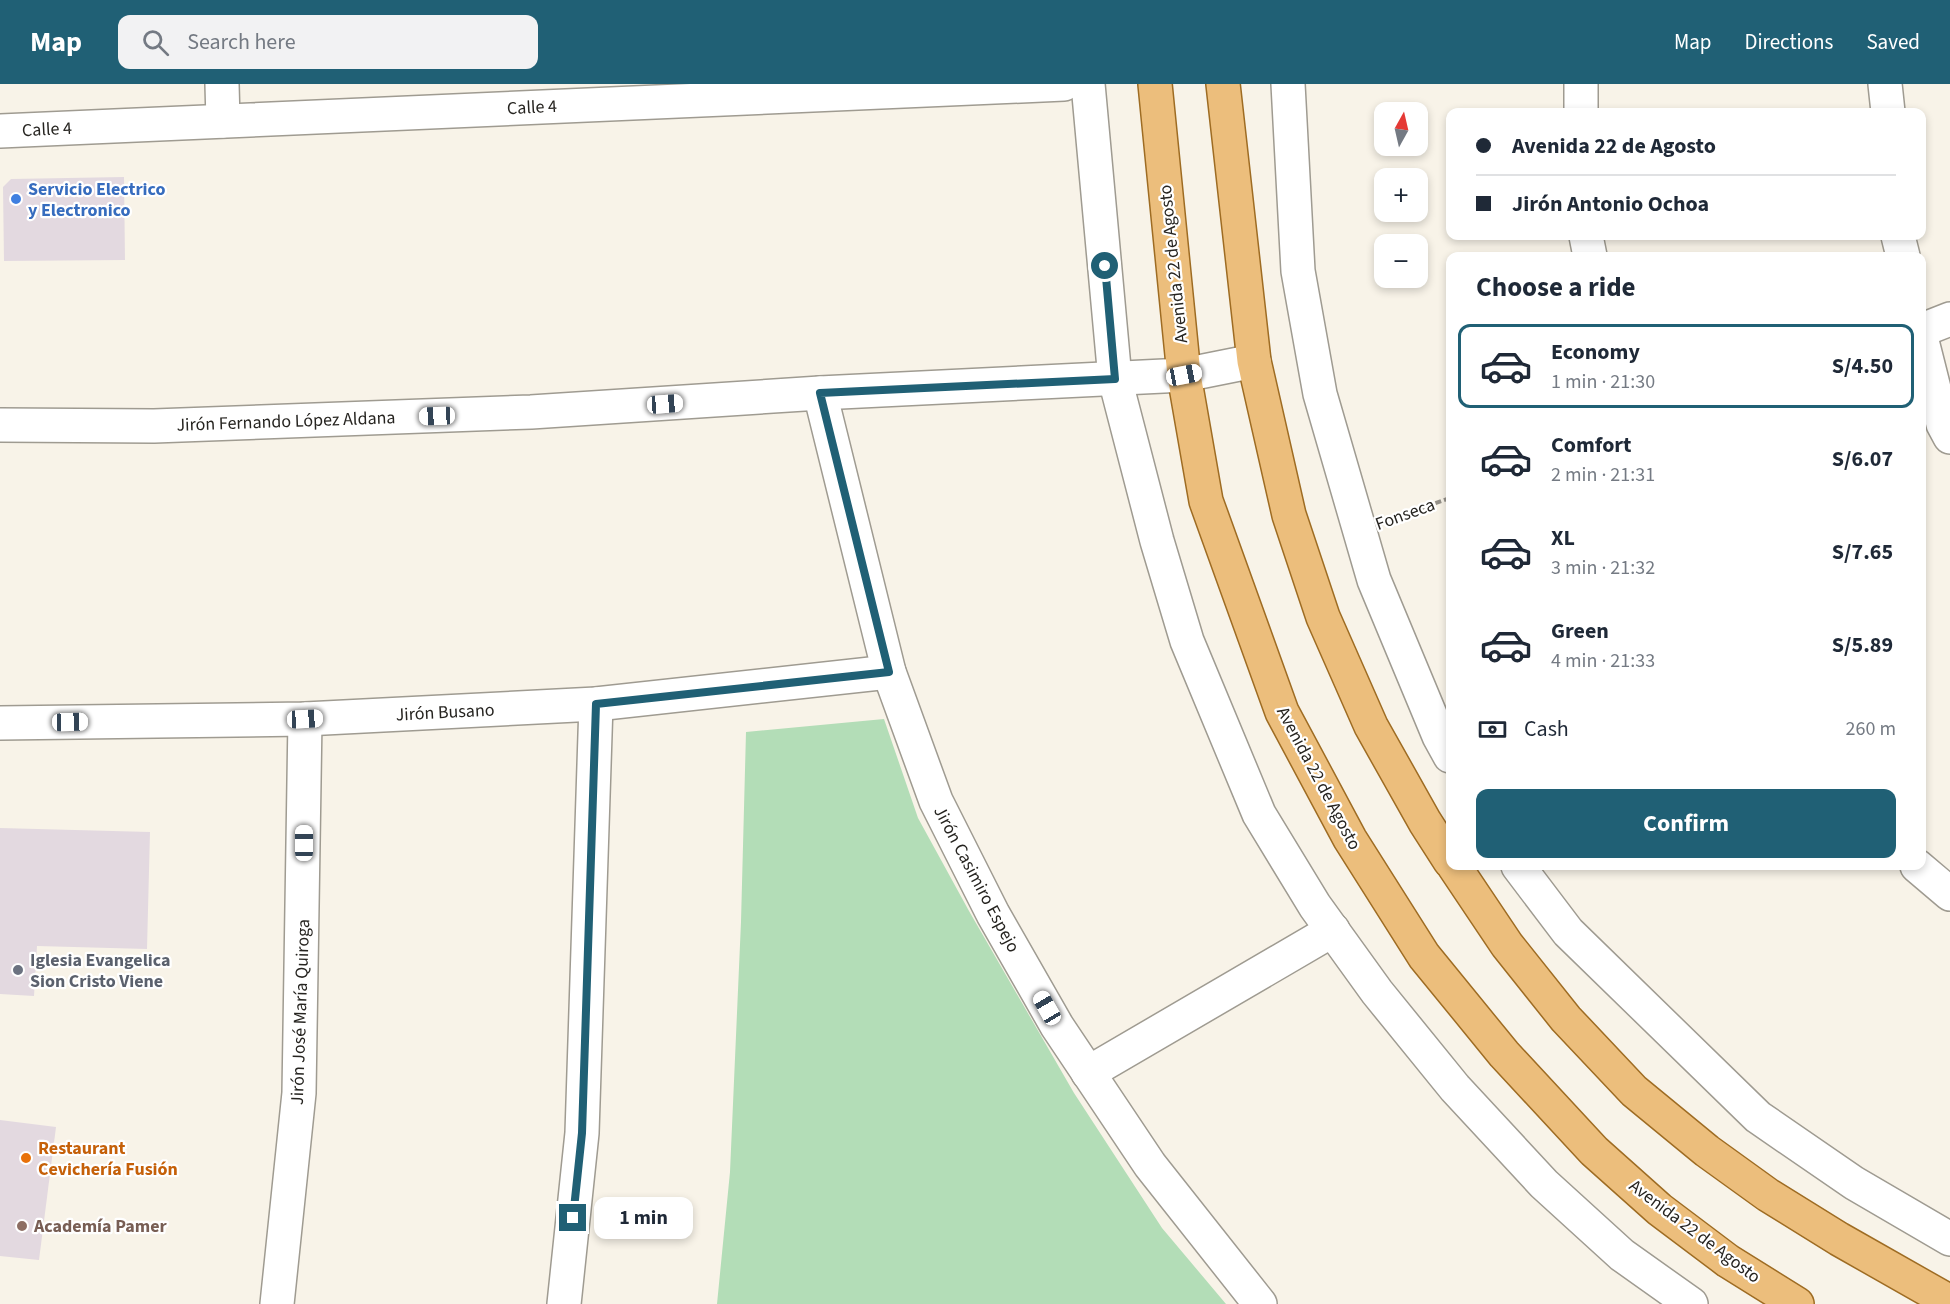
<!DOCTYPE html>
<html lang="en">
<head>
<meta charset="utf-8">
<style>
  :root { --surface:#fff; --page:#f2f2f3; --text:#1f2937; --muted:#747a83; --line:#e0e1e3; --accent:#206075 }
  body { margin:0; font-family:"Source Sans 3",sans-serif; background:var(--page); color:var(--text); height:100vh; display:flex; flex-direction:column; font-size:22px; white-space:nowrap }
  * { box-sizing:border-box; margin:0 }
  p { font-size:20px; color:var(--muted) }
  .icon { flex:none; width:33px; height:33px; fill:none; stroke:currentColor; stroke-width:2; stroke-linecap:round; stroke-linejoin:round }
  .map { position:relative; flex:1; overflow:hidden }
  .panel { position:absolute; left:1446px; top:168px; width:480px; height:618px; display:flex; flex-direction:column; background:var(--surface); border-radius:12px; box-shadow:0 3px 9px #0003 }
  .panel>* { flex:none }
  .hud { position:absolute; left:1446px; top:24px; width:480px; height:132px; border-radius:12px; box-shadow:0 3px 9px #0003; display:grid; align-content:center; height:132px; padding:0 30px; background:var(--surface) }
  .needle { width:39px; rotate:8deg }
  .controls { position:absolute; left:1374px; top:18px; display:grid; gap:12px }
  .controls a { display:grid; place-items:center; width:54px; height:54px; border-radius:12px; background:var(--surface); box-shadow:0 3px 9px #0003; font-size:30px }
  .end { position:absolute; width:27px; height:27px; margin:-14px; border:8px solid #206075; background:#fff; box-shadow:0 0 0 3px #fff }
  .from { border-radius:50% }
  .bubble { position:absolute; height:42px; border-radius:12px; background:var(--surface); box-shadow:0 3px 9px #0003; font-size:20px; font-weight:700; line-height:42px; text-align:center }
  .car { position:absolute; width:18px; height:36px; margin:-18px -9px; border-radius:8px; box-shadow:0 0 4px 2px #0007; background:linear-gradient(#fff 24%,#345 0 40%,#fff 0 76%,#345 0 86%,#fff 0) }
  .hud b { display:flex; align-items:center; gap:21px; height:57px; font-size:22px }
  .hud b+b { border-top:2px solid var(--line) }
  .hud i { width:15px; height:15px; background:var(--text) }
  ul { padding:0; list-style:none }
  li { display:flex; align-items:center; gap:18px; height:84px; margin:0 12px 9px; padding:0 18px; border:3px solid transparent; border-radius:12px }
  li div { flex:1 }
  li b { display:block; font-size:22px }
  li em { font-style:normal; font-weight:700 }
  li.current { border-color:var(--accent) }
  li>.icon { width:54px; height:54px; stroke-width:1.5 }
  h2 { padding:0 30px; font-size:27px; line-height:72px }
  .pay { display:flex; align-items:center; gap:15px; height:66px; padding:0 30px; font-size:22px }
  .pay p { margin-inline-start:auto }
  .cta { display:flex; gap:12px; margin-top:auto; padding:12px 30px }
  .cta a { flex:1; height:69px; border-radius:12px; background:var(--accent); color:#fff; font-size:24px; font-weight:700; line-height:69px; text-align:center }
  header { display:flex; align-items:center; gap:36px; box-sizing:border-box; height:84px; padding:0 30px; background:var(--accent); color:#fff }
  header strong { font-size:28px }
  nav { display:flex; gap:33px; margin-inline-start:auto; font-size:21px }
  .search { width:420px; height:54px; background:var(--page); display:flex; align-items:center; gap:15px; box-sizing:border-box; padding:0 21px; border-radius:12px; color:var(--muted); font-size:22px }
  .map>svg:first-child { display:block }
  .green { fill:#b3ddb7 }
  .building { fill:#e3d9e0 }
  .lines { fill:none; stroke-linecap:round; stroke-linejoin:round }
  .minor-casing { stroke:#9f9b91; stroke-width:36 }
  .major-casing { stroke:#9e6c23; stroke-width:36 }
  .path { stroke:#949089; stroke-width:4; stroke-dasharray:6 3; stroke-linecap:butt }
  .minor { stroke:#fff; stroke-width:33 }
  .major { stroke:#ecbe7c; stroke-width:33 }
  .route { stroke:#206075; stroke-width:8 }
  .shop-dot { fill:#3f7fe0; stroke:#fff; stroke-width:2 }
  .worship-dot { fill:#6b7280; stroke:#fff; stroke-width:2 }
  .food-dot { fill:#e8710a; stroke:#fff; stroke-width:2 }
  .education-dot { fill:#8d6e63; stroke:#fff; stroke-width:2 }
  .labels { text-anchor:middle; stroke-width:4.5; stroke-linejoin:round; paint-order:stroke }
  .street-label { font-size:18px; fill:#262420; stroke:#fff }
  .shop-label { font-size:18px; font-weight:bold; fill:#366cbe; stroke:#fff; text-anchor:start }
  .worship-label { font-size:18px; font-weight:bold; fill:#5b616d; stroke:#fff; text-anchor:start }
  .food-label { font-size:18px; font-weight:bold; fill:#c56008; stroke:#fff; text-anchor:start }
  .education-label { font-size:18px; font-weight:bold; fill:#785e54; stroke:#fff; text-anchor:start }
</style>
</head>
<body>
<header>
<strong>Map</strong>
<div class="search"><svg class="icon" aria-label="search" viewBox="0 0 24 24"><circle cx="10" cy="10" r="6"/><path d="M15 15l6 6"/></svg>Search here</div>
<nav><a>Map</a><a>Directions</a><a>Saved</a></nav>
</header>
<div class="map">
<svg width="1950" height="1220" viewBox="0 0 1950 1220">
  <rect width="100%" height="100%" fill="#f8f3e8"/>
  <path class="green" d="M884 635 918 734 969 827 1074 1009 1162 1144 1226 1220H717L730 1088 741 838 746 648Z"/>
  <g class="building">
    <path d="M124 93 125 176 4 177 3 103 11 95Z"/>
    <path d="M0 744 150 748 147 865 37 862 34 912 0 910Z"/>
    <path d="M0 1036 56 1043 39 1176 0 1172Z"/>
  </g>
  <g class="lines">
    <defs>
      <g id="minor">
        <path d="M222 0 223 37"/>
        <path d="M1088 0 1115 295 1157 457 1187 557 1259 730 1315 822 1377 908 1455 1004 1544 1100 1622 1171 1691 1220"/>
        <path d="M1288 0 1298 187 1320 310 1374 496 1439 652 1450 672"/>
        <path d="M1885 0 1888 28"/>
        <path d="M1581 28V0"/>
        <path d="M0 47 1064 0"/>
        <path d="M1586 152 1590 172"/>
        <path d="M1898 152 1903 172"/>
        <path d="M1922 246 1950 235"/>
        <path d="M1922 257 1943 340 1950 353"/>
        <path d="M820 309 889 588 936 717 993 830 1057 942 1150 1081 1260 1220"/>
        <path d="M0 341 154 342 531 328 820 309 1184 291 1254 277"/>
        <path d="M0 639 305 635 596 620 889 588"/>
        <path d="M1518 782 1568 848 1758 1033 1854 1099 1950 1155"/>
        <path d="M1917 782 1950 810"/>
        <path d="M1088 989 1333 846"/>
        <path d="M277 1220 299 1009 305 635"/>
        <path d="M564 1220 582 1049 596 620"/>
      </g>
      <g id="major">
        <path d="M1155 0 1184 291 1206 417 1282 628 1350 755 1424 872 1504 970 1594 1067 1659 1125 1728 1177 1797 1220"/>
        <path d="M1223 0 1254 277 1289 431 1323 533 1371 642 1425 738 1450 777"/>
        <path d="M1454 782 1507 861 1566 935 1634 1007 1707 1067 1768 1111 1839 1155 1950 1218"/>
      </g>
    </defs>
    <use href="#minor" class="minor-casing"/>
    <use href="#major" class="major-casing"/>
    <path class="path" d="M1393 434 1450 414"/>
    <use href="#minor" class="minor"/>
    <use href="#major" class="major"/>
  </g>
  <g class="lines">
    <path class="route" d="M573 1134 582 1049 596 620 889 588 820 309 1115 295 1105 182"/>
  </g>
  <circle class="shop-dot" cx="16" cy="115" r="6"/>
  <circle class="worship-dot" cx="18" cy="886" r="6"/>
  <circle class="food-dot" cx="26" cy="1074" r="6"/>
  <circle class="education-dot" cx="22" cy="1142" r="6"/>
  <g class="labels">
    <g class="street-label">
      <text transform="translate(532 23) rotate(-3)" y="6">Calle 4</text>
      <text transform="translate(47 45) rotate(-3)" y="6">Calle 4</text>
      <text transform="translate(1173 180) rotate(-96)" y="6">Avenida 22 de Agosto</text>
      <text transform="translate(286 337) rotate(-2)" y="6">Jirón Fernando López Aldana</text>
      <text transform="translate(1405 430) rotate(-20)" y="6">Fonseca</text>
      <text transform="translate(445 628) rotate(-3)" y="6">Jirón Busano</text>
      <text transform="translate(1319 694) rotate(62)" y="6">Avenida 22 de Agosto</text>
      <text transform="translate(977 795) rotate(62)" y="6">Jirón Casimiro Espejo</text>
      <text transform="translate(300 928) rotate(-88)" y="6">Jirón José María Quiroga</text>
      <text transform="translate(1695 1147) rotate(37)" y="6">Avenida 22 de Agosto</text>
    </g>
    <g class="shop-label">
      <text x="28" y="111">Servicio Electrico<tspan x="28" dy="21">y Electronico</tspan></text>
    </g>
    <g class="worship-label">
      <text x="30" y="882">Iglesia Evangelica<tspan x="30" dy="21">Sion Cristo Viene</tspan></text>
    </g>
    <g class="food-label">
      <text x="38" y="1070">Restaurant<tspan x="38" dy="21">Cevichería Fusión</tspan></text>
    </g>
    <g class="education-label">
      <text x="34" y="1148">Academía Pamer</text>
    </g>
  </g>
</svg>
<div class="controls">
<a><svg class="needle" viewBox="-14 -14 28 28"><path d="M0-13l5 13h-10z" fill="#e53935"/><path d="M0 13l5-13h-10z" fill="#747a83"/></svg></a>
<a>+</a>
<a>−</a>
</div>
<i class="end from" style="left:1105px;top:182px"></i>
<i class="end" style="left:573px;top:1134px"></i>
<div class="bubble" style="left:594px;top:1113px;width:99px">1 min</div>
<i class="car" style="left:1184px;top:291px;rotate:79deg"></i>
<i class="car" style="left:665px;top:320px;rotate:86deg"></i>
<i class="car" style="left:437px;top:332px;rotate:268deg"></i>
<i class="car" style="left:305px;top:635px;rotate:87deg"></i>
<i class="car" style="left:70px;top:638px;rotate:89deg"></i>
<i class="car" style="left:304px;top:759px;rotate:0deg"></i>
<i class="car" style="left:1047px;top:924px;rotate:330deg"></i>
<div class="hud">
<b><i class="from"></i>Avenida 22 de Agosto</b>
<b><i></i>Jirón Antonio Ochoa</b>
</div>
<section class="panel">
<h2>Choose a ride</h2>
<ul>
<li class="current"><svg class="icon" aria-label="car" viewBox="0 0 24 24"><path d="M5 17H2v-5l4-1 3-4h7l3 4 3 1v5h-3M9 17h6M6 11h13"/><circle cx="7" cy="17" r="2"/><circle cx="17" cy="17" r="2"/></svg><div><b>Economy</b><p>1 min · 21:30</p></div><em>S/4.50</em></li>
<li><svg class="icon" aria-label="car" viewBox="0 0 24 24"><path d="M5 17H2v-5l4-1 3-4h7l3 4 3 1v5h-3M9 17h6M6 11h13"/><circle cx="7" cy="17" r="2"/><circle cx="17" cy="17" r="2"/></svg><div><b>Comfort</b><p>2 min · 21:31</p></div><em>S/6.07</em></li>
<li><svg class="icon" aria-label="car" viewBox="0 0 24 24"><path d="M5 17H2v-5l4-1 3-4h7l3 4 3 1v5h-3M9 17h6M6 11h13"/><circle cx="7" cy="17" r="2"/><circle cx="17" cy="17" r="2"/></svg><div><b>XL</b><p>3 min · 21:32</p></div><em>S/7.65</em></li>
<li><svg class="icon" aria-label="car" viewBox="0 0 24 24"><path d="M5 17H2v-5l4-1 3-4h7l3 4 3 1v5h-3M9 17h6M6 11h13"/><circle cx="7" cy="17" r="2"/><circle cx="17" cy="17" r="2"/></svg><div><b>Green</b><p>4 min · 21:33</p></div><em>S/5.89</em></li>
</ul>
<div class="pay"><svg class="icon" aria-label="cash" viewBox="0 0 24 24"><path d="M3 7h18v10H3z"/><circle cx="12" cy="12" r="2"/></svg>Cash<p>260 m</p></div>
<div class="cta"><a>Confirm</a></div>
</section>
</div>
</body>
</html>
